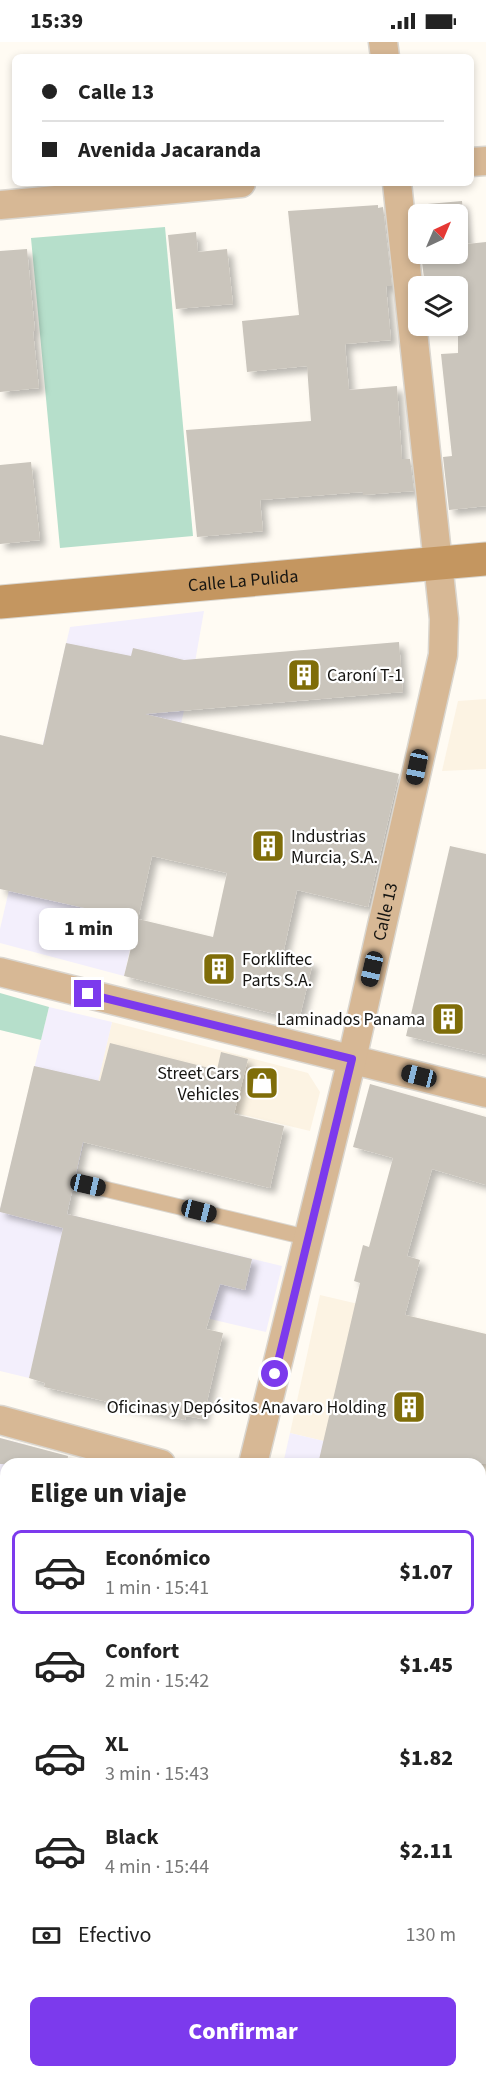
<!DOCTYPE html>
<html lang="es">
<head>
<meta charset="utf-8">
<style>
  :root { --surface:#fff; --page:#f2f2f2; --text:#222; --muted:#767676; --line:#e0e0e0; --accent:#7c3aed }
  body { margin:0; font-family:"Source Sans 3",sans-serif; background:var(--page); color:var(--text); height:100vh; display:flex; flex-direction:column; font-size:22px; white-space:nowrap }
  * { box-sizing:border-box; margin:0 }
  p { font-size:20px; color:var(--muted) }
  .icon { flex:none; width:33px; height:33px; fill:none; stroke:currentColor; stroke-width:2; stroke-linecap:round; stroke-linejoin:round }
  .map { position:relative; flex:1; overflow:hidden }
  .sheet { position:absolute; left:0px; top:1416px; width:486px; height:620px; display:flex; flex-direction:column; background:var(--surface); border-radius:18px 18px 0 0; box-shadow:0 3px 9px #0003 }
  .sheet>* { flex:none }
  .banner { position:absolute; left:12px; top:12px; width:462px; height:132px; border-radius:9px; box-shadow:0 3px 9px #0003; display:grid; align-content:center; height:132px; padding:0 30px; background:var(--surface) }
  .needle { width:39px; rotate:44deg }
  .buttons { position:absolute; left:408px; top:162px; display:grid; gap:12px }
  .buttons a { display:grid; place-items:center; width:60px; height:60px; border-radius:9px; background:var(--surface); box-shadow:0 3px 9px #0003; font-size:30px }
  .end { position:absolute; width:27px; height:27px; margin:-14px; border:8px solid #7c3aed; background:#fff; box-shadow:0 0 0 3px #fff }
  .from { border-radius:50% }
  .bubble { position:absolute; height:42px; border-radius:9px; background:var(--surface); box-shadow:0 3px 9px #0003; font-size:20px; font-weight:800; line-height:42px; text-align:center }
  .car { position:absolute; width:18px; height:36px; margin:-18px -9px; border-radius:8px; box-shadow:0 0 4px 2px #0007; background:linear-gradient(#222 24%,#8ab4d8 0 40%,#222 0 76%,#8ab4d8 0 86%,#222 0) }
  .banner b { display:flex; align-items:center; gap:21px; height:57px; font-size:22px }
  .banner b+b { border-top:2px solid var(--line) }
  .banner i { width:15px; height:15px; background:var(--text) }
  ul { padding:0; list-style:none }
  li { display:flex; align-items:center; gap:18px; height:84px; margin:0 12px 9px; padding:0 18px; border:3px solid transparent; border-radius:9px }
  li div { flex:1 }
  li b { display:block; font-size:22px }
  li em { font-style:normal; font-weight:800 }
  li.selected { border-color:var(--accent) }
  li>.icon { width:54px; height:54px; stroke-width:1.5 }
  h2 { padding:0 30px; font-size:27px; line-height:72px }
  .pay { display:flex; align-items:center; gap:15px; height:66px; padding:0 30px; font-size:22px }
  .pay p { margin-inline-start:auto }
  .cta { display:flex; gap:12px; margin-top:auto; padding:12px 30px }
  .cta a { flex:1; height:69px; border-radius:9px; background:var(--accent); color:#fff; font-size:24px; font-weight:800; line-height:69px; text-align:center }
  .status { display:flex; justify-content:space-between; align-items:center; height:42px; padding:0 30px; background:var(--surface); direction:ltr }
  .status svg { height:16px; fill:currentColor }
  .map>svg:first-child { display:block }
  .built { fill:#fcf3e3 }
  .industrial { fill:#f3effc }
  .green { fill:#b6dfcb }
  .building { fill:#cac5bc; fill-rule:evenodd; filter:url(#shadow) }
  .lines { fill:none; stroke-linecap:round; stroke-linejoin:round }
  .service-casing { stroke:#dad6cf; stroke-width:17 }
  .minor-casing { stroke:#dad6cf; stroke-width:31 }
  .secondary-casing { stroke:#dad6cf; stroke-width:35 }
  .service { stroke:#d7b895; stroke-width:15 }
  .minor { stroke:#d7b895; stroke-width:28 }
  .secondary { stroke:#c49660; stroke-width:33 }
  .route { stroke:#7c3aed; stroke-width:8 }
  .labels { text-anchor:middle; stroke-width:4.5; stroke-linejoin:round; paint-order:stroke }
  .street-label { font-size:18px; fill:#161512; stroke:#fff }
  .poi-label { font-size:18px; fill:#161512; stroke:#fff; text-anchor:start }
</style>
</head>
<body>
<div class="status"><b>15:39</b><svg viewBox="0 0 49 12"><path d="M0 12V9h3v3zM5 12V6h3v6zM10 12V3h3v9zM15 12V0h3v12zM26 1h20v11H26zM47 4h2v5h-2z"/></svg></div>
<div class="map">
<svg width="486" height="2035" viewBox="0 0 486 2035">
  <defs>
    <filter id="shadow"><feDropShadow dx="5.5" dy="5.5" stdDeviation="3" flood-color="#0004"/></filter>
  </defs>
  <rect width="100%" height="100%" fill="#fffbf3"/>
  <g class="built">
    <path d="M486 657V727L442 729 458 659Z"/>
    <path d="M112 980 308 1031 320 1050 310 1089 98 1038Z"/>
    <path d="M320 1253 486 1292V1437L480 1436V1422H421L290 1391Z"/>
  </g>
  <g class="industrial">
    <path d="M204 569 195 620 124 934 0 901V887L70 585Z"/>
    <path d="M49 965 112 980 67 1172 282 1224 266 1290 52 1240 29 1336 0 1329V1167Z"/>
    <path d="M290 1391 421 1422H283Z"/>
    <path d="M0 1396 27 1403 22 1422H6V1489L0 1514Z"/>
    <path d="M480 1436 486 1437V1514L480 1512Z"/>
    <path d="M0 1543 6 1545V1928L0 1926Z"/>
  </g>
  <g class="green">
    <path d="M165 185 193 494 60 506 31 196Z"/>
    <path d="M0 951 49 965 41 998 0 988Z"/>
  </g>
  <g class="building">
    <path d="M462 159 467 202 486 200V464L449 468 443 415 452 414 441 312 458 311V244H425L421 212H458V172H418V186L416 163Z"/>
    <path d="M378 163V166L383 165 392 244H386L391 298 345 302 349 348 397 344 402 417H410L414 449 363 453V450L260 458 263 489 197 495 186 388 311 379 307 324 247 330 242 279 299 273 288 169Z"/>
    <path d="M196 190 198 210 227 207 233 262 176 267 168 193Z"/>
    <path d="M27 207 35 289H33L39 346 0 350V209Z"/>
    <path d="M31 420 40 498 0 502V423Z"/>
    <path d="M399 600 403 650 145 672 399 732 368 865 297 848 283 912 313 920 299 978 124 934 138 878 0 847V693L43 703 66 601 131 614 133 606 184 618ZM152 814 227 831 213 895 138 877Z"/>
    <path d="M450 804 486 812V1013L406 994Z"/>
    <path d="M110 1001 217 1028 221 1010 248 1017 234 1072 284 1084 270 1146 83 1100 67 1172 252 1217 245 1248 220 1242 206 1287 223 1291 203 1377 186 1374 185 1378 44 1345 45 1341 29 1336 63 1186 0 1170V1167L34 1024 100 1039Z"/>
    <path d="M370 1042 486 1075V1143L432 1127 407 1214 420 1218 405 1273 486 1292V1422H318L360 1241 354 1239 363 1203 369 1205 393 1116 353 1105Z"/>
    <path d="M0 1396 68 1414 67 1422H0Z"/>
  </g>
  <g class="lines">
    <defs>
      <path id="service" d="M88 1143 309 1196"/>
      <g id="minor">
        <path d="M383 0 385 15"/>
        <path d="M471 120 486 119"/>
        <path d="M0 163 241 141"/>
        <path d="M0 930 486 1051"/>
        <path d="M0 1378 161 1422"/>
        <path id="s1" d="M253 1422 352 1017 443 613 444 577 397 141"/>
        <path d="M480 1760 486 1761"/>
        <path d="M115 2035 116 2030"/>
      </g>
      <g id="secondary">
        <path id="s2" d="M0 560 486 517"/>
      </g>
    </defs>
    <use href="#service" class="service-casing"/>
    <use href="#minor" class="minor-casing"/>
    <use href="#secondary" class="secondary-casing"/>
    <use href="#service" class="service"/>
    <use href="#minor" class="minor"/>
    <use href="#secondary" class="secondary"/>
  </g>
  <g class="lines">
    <path class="route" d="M88 952 352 1017 275 1332"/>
  </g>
  <defs>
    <symbol id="building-square" viewBox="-11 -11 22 22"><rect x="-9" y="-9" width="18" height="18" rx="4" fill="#7f6d09" stroke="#fff"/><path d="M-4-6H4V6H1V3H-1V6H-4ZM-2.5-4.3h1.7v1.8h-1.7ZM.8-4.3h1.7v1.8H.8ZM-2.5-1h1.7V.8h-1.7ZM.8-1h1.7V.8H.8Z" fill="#fff"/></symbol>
    <symbol id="shop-square" viewBox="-11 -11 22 22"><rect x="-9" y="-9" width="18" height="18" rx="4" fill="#7f6d09" stroke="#fff"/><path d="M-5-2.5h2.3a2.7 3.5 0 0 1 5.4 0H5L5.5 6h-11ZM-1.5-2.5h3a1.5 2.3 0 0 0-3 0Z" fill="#fff"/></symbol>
  </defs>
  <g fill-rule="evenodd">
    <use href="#building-square" x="285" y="614" width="38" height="38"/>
    <use href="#building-square" x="249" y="785" width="38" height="38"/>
    <use href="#building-square" x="200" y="908" width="38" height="38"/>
    <use href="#building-square" x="429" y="958" width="38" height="38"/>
    <use href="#shop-square" x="243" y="1022" width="38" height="38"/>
    <use href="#building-square" x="390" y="1346" width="38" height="38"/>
  </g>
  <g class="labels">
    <g class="street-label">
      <text dy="6" stroke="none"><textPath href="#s2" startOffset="244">Calle La Pulida</textPath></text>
      <text dy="6" stroke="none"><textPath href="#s1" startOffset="568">Calle 13</textPath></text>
    </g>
    <g class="poi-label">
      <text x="327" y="639">Caroní T-1</text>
      <text x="291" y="800">Industrias<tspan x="291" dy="21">Murcia, S.A.</tspan></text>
      <text x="242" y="923">Forkliftec<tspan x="242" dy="21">Parts S.A.</tspan></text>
      <text x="425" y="983" text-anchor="end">Laminados Panama</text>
      <text x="239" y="1037" text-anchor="end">Street Cars<tspan x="239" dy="21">Vehicles</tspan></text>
      <text x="386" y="1371" text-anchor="end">Oficinas y Depósitos Anavaro Holding</text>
    </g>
  </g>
</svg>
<div class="buttons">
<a><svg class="needle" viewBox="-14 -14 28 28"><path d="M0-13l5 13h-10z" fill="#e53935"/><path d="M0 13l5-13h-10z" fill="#767676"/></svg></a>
<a><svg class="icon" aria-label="layers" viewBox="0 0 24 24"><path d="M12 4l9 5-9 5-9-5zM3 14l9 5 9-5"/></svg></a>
</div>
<i class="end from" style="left:275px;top:1332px"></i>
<i class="end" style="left:88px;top:952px"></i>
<div class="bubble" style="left:39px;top:866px;width:99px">1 min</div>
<i class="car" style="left:417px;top:725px;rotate:192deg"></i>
<i class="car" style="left:372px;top:927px;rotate:193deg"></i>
<i class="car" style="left:419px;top:1034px;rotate:284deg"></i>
<i class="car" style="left:88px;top:1143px;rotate:103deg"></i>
<i class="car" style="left:199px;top:1169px;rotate:104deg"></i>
<div class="banner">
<b><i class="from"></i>Calle 13</b>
<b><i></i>Avenida Jacaranda</b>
</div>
<section class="sheet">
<h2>Elige un viaje</h2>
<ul>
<li class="selected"><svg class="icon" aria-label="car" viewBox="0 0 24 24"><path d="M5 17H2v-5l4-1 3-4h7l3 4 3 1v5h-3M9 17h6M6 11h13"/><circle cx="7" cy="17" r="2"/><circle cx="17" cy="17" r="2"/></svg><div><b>Económico</b><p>1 min · 15:41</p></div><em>$1.07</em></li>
<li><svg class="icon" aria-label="car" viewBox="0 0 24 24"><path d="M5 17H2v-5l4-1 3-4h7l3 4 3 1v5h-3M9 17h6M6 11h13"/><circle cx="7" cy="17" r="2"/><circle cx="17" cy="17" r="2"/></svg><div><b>Confort</b><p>2 min · 15:42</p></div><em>$1.45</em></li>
<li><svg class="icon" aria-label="car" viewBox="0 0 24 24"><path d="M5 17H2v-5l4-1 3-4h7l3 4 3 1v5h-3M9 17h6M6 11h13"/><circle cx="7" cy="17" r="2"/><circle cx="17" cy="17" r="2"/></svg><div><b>XL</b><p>3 min · 15:43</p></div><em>$1.82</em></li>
<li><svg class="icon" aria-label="car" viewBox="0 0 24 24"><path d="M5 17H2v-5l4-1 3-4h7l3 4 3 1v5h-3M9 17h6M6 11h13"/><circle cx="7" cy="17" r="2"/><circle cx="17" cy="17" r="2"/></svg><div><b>Black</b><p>4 min · 15:44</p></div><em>$2.11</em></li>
</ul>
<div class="pay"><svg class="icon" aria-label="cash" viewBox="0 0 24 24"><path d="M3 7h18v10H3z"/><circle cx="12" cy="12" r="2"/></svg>Efectivo<p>130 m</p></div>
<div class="cta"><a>Confirmar</a></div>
</section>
</div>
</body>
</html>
